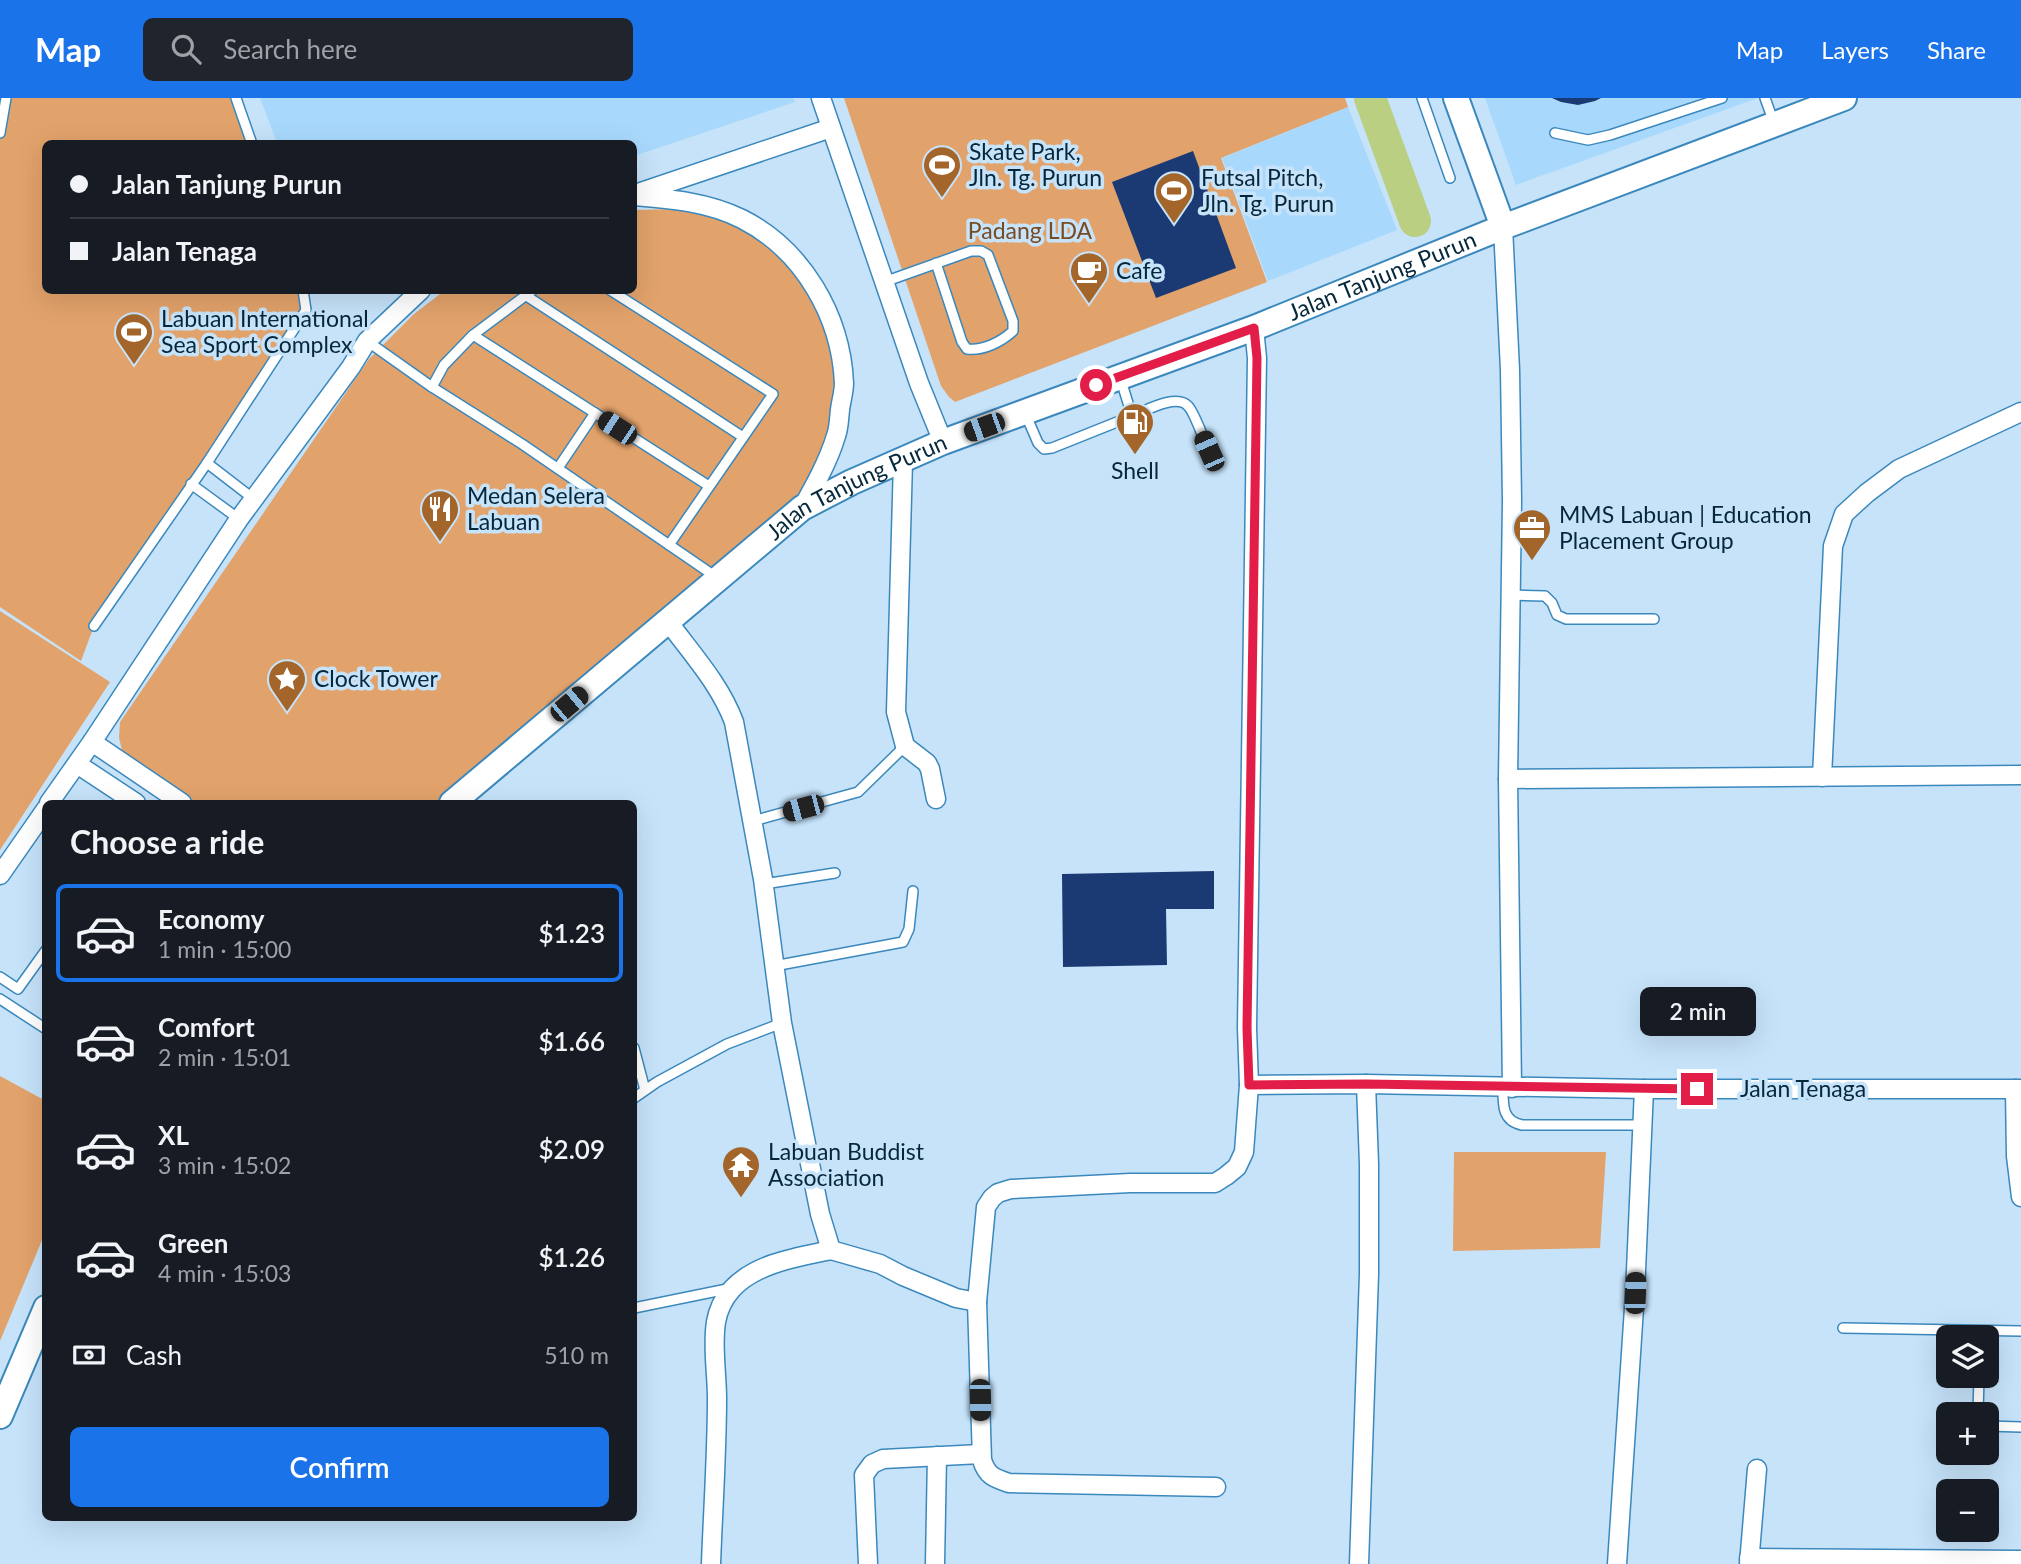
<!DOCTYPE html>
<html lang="en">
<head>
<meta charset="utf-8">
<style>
  :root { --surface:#171b24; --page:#20242c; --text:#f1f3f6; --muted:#9ea1a6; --line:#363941; --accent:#1a73e8 }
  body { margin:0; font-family:Lato,sans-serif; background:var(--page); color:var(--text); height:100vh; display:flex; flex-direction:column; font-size:26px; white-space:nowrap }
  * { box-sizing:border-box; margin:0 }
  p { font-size:23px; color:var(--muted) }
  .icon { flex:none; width:38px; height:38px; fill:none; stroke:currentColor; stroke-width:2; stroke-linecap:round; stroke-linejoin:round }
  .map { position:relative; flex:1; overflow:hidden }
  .side { position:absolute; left:42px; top:702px; width:595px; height:721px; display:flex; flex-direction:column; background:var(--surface); border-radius:10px; box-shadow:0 7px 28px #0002 }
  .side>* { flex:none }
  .guide { position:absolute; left:42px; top:42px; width:595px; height:154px; border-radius:10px; box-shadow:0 7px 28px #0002; display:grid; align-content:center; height:154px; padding:0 28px; background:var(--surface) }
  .tools { position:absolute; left:1936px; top:1227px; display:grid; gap:14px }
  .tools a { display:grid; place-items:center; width:63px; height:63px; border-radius:10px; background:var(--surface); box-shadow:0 7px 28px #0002; font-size:35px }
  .end { position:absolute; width:32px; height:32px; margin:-16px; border:9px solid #e11d48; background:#fff; box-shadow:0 0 0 4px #fff }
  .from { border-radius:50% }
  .bubble { position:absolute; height:49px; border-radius:10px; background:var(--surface); box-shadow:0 7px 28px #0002; font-size:23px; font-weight:600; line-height:49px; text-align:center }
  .car { position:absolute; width:21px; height:42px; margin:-21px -10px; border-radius:9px; box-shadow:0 0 5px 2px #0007; background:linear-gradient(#222 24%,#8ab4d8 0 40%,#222 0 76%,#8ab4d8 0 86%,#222 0) }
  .guide b { display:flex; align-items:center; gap:24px; height:66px; font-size:26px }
  .guide b+b { border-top:2px solid var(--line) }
  .guide i { width:18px; height:18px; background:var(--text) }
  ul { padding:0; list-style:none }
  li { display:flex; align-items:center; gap:21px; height:98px; margin:0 14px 10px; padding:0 14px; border:4px solid transparent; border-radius:10px }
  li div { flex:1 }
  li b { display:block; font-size:26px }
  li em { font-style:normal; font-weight:600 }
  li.active { border-color:var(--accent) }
  li>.icon { width:63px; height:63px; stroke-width:1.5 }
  h2 { padding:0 28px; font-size:32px; line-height:84px }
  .pay { display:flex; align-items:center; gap:18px; height:77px; padding:0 28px; font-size:26px }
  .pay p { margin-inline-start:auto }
  .primary-button { display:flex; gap:14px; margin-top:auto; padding:14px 28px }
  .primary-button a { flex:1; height:80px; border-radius:10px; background:var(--accent); color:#fff; font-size:28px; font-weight:600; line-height:80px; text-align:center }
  header { display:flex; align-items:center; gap:42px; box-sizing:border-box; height:98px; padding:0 35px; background:var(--accent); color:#fff }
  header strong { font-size:33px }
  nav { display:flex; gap:38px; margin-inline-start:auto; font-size:24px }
  .search { width:490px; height:63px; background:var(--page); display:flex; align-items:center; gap:18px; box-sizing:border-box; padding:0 24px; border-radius:10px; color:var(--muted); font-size:26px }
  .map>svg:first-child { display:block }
  .built { fill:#a8d9fd }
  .green { fill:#e2a26b }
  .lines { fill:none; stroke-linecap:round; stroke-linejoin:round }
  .river { stroke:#bacf81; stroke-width:32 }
  .building { fill:#1b3a73 }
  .lane-casing { stroke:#3b88bc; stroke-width:12 }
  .street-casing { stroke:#3b88bc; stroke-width:21 }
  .secondary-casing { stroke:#3b88bc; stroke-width:28 }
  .lane { stroke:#fff; stroke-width:9 }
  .street { stroke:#fff; stroke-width:18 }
  .secondary { stroke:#fff; stroke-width:24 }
  .route { stroke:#e11d48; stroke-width:9 }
  .labels { text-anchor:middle; stroke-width:7; stroke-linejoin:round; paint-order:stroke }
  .poi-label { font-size:23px; fill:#05273c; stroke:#c6e3fa; text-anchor:start }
  .park-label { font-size:23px; fill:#774b23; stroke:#c6e3fa }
  .street-label { font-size:23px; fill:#05273c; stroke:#c6e3fa }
</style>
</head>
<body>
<header>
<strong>Map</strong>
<div class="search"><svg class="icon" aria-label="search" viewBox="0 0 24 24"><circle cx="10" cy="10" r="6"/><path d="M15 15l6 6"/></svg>Search here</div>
<nav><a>Map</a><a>Layers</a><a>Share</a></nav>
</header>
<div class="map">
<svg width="2021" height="1466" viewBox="0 0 2021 1466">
  <rect width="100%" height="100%" fill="#c6e3fa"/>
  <g class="built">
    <path d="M260 0H793L795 4 634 58V46L277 45Z"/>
    <path d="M1485 0H1758L1516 87Z"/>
    <path d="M1348 9 1397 132 1268 183 1222 60Z"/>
  </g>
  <g class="green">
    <path d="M0 0H238L254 45 46 46V192H304V195L296 228 94 528 81 563 0 509Z"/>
    <path d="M844 0H1345L1348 9 1221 60 1267 184 955 304 949 299 941 288Z"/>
    <path d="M677 111C700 117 723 121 744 132 780 153 818 198 829 239 834 261 835 285 833 308 832 316 832 326 830 334 823 361 809 383 795 406L438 705H194L132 663 122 652 119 640 120 624 369 261 414 216 444 193 634 192V112Z"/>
    <path d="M0 513 110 584 0 752Z"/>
    <path d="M0 978 46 1003 45 1135 0 1243Z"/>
    <path d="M1454 1054H1606L1600 1150 1453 1153Z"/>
  </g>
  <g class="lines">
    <path class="river" d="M1370 0 1415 123"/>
  </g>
  <g class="building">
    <path d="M1552 0H1601L1595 3 1578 7 1561 4Z"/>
    <path d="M1193 53 1236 170 1156 200 1112 84Z"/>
    <path d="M1214 773V811H1166L1167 867 1063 869 1062 776Z"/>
  </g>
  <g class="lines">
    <defs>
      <g id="lane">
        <path d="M236 0 252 46"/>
        <path d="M1422 0 1450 80"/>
        <path d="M1765 0 1774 25"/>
        <path d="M0 35 6 0"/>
        <path d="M1555 35 1588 42 1610 37 1722 0"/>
        <path d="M884 184 971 153H981L988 157 1013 223V233C1001 244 983 253 967 251L962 244 936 165"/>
        <path d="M610 192 773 296 669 447"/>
        <path d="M525 197 743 339"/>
        <path d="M473 237 709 388"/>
        <path d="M367 243 432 289 522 346 716 479"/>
        <path d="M432 289 444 267 473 237 533 192"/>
        <path d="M1025 315 1038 345 1044 351 1052 350 1132 318 1120 279"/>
        <path d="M1132 318C1145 313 1177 295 1188 308 1195 315 1204 343 1209 353"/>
        <path d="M207 365 255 402"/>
        <path d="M558 370 595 315"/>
        <path d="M191 386 239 421"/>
        <path d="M1510 497 1545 498 1552 505 1557 517 1566 521H1654"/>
        <path d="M94 528 207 365 296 228 306 212 303 192"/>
        <path d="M753 723 858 694 905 648"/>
        <path d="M764 786 835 775"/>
        <path d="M774 868 903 844 909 831 913 793"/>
        <path d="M0 879 18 891 46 852"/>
        <path d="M0 901 46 931"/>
        <path d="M634 950 645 992"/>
        <path d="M1503 989C1503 1007 1502 1023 1522 1027H1642"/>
        <path d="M634 1000 657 984 727 946 782 925"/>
        <path d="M634 1210 732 1190"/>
        <path d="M1843 1230 2021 1233"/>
        <path d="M1978 1316 1979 1278"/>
        <path d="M1986 1328 2021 1329"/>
      </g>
      <g id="street">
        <path d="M821 0 919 285 943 344"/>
        <path d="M635 96 831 30"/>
        <path d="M634 98C671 101 708 104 742 121 803 152 841 218 844 285 844 294 841 303 840 312 839 320 839 330 836 338 828 364 815 387 802 410"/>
        <path d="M1503 129 1510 272 1512 403 1508 681 1512 990"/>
        <path d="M903 363 896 614 905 648 927 665 930 671 936 701"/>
        <path d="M667 522C691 555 720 586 734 624L763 781 782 925 820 1116 831 1152 880 1166 903 1178 956 1200 977 1204 986 1109 992 1100 998 1095 1011 1091 1130 1085H1215L1226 1078 1237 1069 1244 1054 1249 987 1247 930 1257 260 1254 230"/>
        <path d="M92 644 182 705"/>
        <path d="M77 666 136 705"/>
        <path d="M1822 679 1833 448 1844 416 1867 395 1899 371 2021 314"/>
        <path d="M1508 681 2021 677"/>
        <path d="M49 705 92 644 239 421 351 269 367 243 421 192"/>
        <path d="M0 777 46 711"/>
        <path d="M1249 987 1366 986 1644 991H2021"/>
        <path d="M2015 991 2016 1058 2021 1099"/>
        <path d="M977 1204 982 1362C987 1378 994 1380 1009 1385L1216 1389"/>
        <path d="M1749 1460 2021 1462"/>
        <path d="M711 1466C713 1411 717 1355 717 1300 717 1275 712 1249 716 1224 718 1212 724 1200 732 1191 756 1165 798 1159 831 1152"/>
        <path d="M868 1466 864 1377 872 1366 883 1361 981 1356"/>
        <path d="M935 1466 937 1358"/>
        <path d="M1359 1466 1369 1176V1066L1366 986"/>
        <path d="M1617 1466 1635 1195 1644 991"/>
        <path d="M1749 1466 1757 1371"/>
      </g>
      <g id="secondary">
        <path d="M1456 0 1503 129"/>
        <path id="s1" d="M452 705 802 410 852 384 943 344 1254 230 1503 129 1844 0"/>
        <path d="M0 1318 46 1210"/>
      </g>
    </defs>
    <use href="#lane" class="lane-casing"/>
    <use href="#street" class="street-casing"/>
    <use href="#secondary" class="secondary-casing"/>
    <use href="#lane" class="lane"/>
    <use href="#street" class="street"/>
    <use href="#secondary" class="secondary"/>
  </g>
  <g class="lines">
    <path class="route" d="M1096 287 1254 230 1257 260 1247 930 1249 987 1366 986 1697 991"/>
  </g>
  <defs>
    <symbol id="stadium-pin" viewBox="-11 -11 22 30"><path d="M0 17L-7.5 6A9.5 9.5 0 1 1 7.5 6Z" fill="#a3652a" stroke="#c6e3fa"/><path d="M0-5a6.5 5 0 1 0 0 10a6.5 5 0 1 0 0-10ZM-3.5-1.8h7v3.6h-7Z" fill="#fff"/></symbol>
    <symbol id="cafe-pin" viewBox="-11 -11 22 30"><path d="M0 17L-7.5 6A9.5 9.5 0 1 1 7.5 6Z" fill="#a3652a" stroke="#c6e3fa"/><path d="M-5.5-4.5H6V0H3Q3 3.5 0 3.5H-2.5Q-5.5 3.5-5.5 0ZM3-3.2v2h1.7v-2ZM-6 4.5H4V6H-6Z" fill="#fff"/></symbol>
    <symbol id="fuel-pin" viewBox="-11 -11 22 30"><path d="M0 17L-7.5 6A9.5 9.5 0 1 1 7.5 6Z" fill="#a3652a" stroke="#c6e3fa"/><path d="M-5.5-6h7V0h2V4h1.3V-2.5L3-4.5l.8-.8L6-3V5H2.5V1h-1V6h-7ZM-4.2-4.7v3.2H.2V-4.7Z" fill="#fff"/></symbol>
    <symbol id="restaurant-pin" viewBox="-11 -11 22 30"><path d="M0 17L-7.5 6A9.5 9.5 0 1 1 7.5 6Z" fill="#a3652a" stroke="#c6e3fa"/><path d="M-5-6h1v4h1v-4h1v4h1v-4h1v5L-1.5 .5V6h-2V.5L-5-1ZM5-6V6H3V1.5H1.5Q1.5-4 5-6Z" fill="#fff"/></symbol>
    <symbol id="office-pin" viewBox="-11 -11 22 30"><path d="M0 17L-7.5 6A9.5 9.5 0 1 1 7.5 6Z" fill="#a3652a" stroke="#c6e3fa"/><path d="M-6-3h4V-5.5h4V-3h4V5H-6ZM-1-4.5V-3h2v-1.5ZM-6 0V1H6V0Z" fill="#fff"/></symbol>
    <symbol id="sight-pin" viewBox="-11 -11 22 30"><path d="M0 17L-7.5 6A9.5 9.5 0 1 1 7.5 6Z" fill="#a3652a" stroke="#c6e3fa"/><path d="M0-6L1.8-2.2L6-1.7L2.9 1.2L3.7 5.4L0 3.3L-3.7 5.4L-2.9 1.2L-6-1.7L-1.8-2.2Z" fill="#fff"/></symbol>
    <symbol id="temple-pin" viewBox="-11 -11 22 30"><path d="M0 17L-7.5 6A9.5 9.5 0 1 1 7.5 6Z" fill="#a3652a" stroke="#c6e3fa"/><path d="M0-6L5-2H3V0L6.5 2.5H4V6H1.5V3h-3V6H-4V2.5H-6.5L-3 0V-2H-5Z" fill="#fff"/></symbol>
  </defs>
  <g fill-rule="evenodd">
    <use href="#stadium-pin" x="920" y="45" width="44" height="60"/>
    <use href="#stadium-pin" x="1152" y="71" width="44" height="60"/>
    <use href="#cafe-pin" x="1067" y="151" width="44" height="60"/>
    <use href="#stadium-pin" x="112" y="212" width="44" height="60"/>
    <use href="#fuel-pin" x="1113" y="302" width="44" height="60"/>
    <use href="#restaurant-pin" x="418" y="389" width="44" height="60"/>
    <use href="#office-pin" x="1510" y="408" width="44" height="60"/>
    <use href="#sight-pin" x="265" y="559" width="44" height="60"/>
    <use href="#temple-pin" x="719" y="1045" width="44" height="60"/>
  </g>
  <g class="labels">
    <g class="poi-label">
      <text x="969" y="62">Skate Park,<tspan x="969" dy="26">Jln. Tg. Purun</tspan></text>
      <text x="1201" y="88">Futsal Pitch,<tspan x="1201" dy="26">Jln. Tg. Purun</tspan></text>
      <text x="1116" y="181">Cafe</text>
      <text x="161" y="229">Labuan International<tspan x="161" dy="26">Sea Sport Complex</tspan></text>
      <text x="1135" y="381" text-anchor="middle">Shell</text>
      <text x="467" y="406">Medan Selera<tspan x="467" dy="26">Labuan</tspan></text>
      <text x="1559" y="425">MMS Labuan | Education<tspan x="1559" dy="26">Placement Group</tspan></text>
      <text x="314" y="589">Clock Tower</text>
      <text x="768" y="1062">Labuan Buddist<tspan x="768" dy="26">Association</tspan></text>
    </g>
    <g class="park-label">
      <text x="1030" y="141">Padang LDA</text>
    </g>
    <g class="street-label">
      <text dy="8" stroke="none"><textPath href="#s1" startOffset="1083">Jalan Tanjung Purun</textPath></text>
      <text dy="8" stroke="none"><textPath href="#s1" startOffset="516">Jalan Tanjung Purun</textPath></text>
      <text x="1803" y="999">Jalan Tenaga</text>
    </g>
  </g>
</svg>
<div class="tools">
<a><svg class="icon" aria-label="layers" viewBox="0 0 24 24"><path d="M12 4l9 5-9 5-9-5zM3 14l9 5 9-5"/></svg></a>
<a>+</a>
<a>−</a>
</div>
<i class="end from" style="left:1096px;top:287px"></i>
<i class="end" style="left:1697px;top:991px"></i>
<div class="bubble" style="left:1640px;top:889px;width:116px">2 min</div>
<i class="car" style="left:984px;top:329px;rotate:250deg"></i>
<i class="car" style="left:617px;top:330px;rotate:303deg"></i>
<i class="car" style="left:1209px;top:353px;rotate:336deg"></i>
<i class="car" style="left:569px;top:606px;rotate:50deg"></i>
<i class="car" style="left:803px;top:710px;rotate:255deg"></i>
<i class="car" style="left:1635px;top:1195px;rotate:2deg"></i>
<i class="car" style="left:980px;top:1302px;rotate:179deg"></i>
<div class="guide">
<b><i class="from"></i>Jalan Tanjung Purun</b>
<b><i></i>Jalan Tenaga</b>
</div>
<section class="side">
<h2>Choose a ride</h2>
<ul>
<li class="active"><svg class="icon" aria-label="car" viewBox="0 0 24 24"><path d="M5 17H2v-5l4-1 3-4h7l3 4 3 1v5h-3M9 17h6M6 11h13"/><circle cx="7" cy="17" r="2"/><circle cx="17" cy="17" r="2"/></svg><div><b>Economy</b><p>1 min · 15:00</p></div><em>$1.23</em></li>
<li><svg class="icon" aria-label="car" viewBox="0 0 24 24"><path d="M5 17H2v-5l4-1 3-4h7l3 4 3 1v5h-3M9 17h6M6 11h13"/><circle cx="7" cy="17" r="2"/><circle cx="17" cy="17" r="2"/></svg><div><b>Comfort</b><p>2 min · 15:01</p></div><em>$1.66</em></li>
<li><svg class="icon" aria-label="car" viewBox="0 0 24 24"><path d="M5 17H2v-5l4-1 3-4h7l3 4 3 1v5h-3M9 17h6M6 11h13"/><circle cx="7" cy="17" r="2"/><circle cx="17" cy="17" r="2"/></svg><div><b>XL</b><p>3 min · 15:02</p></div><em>$2.09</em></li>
<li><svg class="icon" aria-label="car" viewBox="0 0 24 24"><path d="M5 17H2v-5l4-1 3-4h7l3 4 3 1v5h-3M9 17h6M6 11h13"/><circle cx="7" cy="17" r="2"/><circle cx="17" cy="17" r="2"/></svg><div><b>Green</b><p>4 min · 15:03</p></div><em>$1.26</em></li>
</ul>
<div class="pay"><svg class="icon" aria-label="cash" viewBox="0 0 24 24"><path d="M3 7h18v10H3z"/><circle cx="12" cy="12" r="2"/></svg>Cash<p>510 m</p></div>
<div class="primary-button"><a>Confirm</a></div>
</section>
</div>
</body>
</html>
